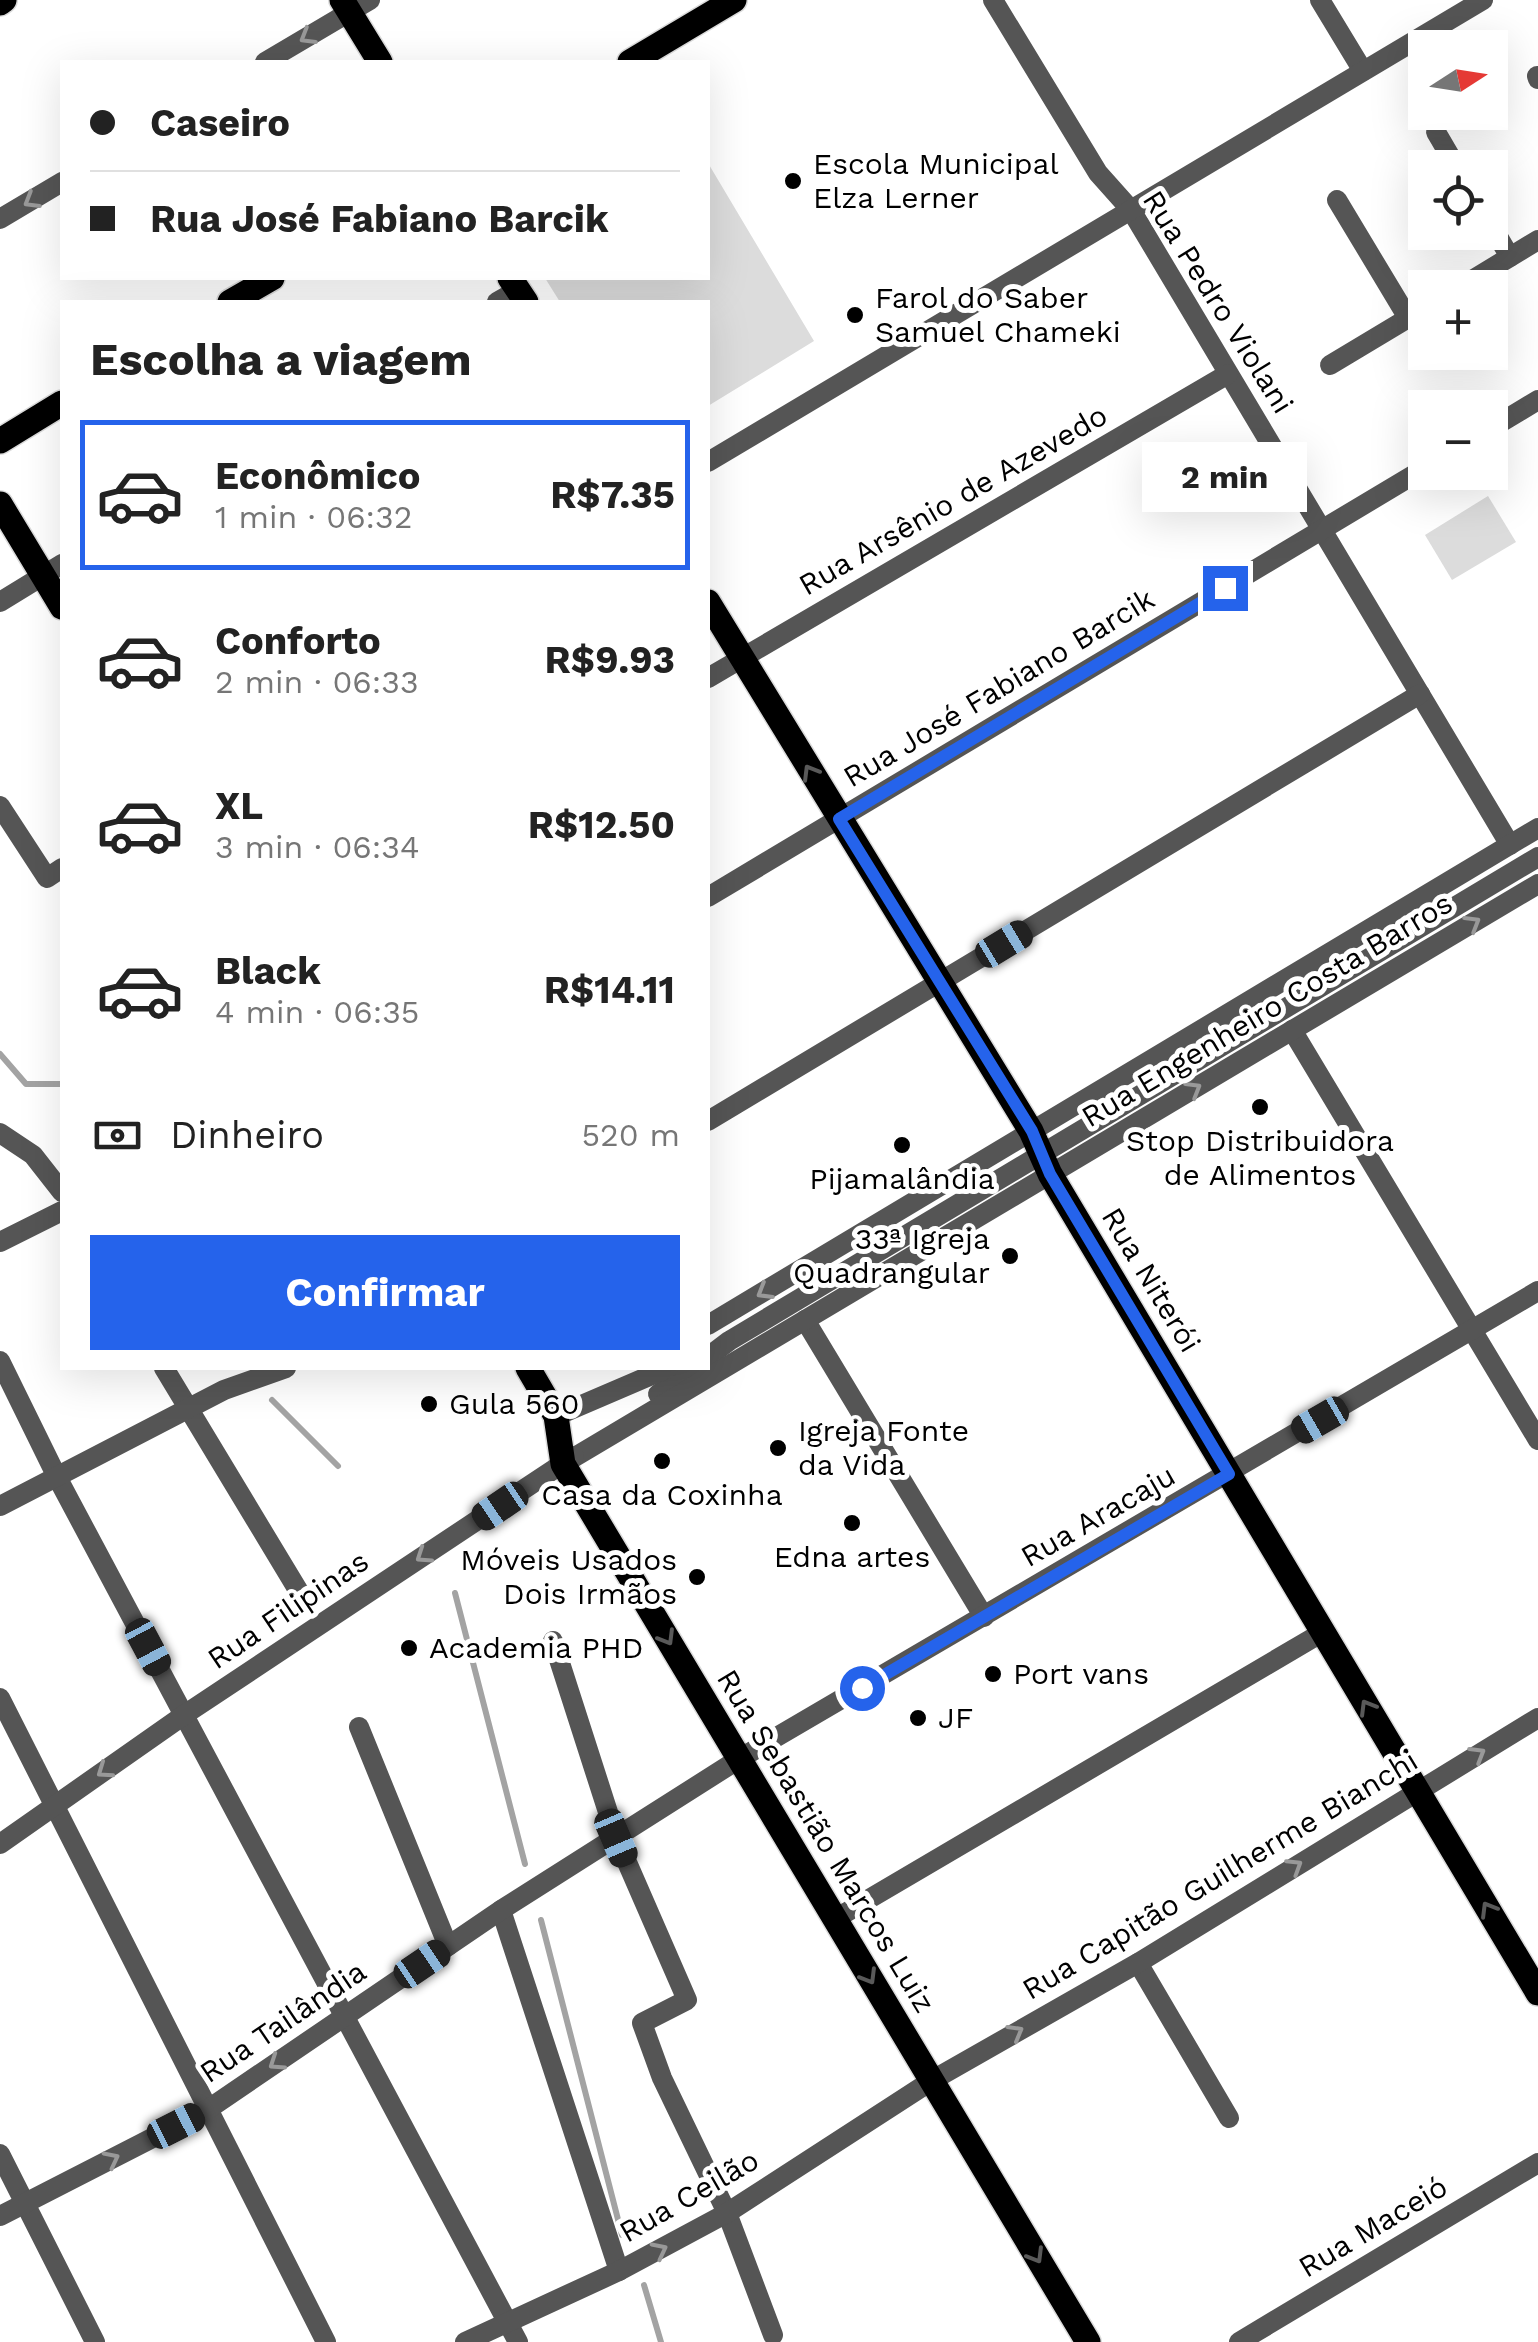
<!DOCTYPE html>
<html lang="pt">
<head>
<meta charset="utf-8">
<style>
  :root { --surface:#fff; --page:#f6f6f6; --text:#222; --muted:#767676; --line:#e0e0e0; --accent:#2563eb }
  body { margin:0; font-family:"Work Sans",sans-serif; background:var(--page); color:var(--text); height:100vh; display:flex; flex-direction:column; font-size:38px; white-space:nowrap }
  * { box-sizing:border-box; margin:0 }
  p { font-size:32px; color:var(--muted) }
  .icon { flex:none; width:55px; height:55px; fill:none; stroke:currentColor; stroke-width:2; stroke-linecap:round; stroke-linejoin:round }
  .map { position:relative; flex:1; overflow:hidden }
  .drawer { position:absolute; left:60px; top:300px; width:650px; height:1070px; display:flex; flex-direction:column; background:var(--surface); border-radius:0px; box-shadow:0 10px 40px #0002 }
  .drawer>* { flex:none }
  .banner { position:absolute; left:60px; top:60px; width:650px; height:220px; border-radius:0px; box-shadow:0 10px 40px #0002; display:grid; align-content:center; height:220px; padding:0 30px; background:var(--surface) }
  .needle { width:65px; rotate:78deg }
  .buttons { position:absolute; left:1408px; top:30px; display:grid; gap:20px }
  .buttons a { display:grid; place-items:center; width:100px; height:100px; border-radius:0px; background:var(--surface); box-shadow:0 10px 40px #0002; font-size:50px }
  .end { position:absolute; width:45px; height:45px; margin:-22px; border:12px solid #2563eb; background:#fff; box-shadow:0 0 0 5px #fff }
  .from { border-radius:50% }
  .bubble { position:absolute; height:70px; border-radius:0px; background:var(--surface); box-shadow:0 10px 40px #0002; font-size:32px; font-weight:700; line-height:70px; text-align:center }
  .car { position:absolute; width:30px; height:60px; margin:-30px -15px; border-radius:12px; box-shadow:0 0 8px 2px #0007; background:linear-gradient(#222 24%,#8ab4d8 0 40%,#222 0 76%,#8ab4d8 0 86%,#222 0) }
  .banner b { display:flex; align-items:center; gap:35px; height:95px; font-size:38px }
  .banner b+b { border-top:2px solid var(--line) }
  .banner i { width:25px; height:25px; background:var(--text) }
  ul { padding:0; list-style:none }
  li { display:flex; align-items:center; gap:30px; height:150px; margin:0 20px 15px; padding:0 10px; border:5px solid transparent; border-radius:0px }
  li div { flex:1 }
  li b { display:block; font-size:38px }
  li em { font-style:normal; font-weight:700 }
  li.selected { border-color:var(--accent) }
  li>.icon { width:90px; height:90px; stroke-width:1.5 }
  h2 { padding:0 30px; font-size:45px; line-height:120px }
  .pay { display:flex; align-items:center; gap:25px; height:110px; padding:0 30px; font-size:38px }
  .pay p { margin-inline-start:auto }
  .primary-button { display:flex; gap:20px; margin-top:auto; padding:20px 30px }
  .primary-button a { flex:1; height:115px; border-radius:0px; background:var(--accent); color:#fff; font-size:40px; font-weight:700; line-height:115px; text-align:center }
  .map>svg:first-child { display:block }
  .green { fill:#dcdcdc }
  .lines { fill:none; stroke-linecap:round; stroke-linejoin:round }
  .stream { stroke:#a3a3a3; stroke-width:6 }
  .major-casing { stroke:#dbdbdb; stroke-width:28 }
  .minor { stroke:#555; stroke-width:20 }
  .major { stroke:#000; stroke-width:25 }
  .oneway { stroke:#999 }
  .oneway2 { stroke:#595959 }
  .route { stroke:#2563eb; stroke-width:12 }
  .poi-dot { fill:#000; stroke:#fff; stroke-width:4 }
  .labels { text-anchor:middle; stroke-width:10; stroke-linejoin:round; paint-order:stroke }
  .poi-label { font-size:30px; fill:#000; stroke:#fff; text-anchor:start }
  .street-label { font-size:30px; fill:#000; stroke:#fff }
</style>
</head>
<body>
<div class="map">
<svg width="1538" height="2342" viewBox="0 0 1538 2342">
  <rect width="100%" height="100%" fill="#fff"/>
  <g class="green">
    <path d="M708 163 814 341 708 406V302H560L545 278H708Z"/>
    <path d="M1488 496 1516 542 1452 580 1425 535Z"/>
  </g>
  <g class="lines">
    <g class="stream">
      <path d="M0 1054 26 1084H62"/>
      <path d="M272 1400 338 1466"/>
      <path d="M455 1593 525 1864"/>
      <path d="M541 1920 622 2235"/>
      <path d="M644 2285 661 2342"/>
    </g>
    <defs>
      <g id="major">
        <path d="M342 0 380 62"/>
        <path d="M0 3 4 0"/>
        <path d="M630 62 734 0"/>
        <path d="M510 278 526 302"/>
        <path d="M230 302 272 278"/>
        <path d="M0 441 62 403"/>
        <path d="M0 504 62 607"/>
        <path d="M708 602 1031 1131 1050 1174 1538 1993"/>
        <path d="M528 1368 556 1416 563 1464 1088 2342"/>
      </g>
    </defs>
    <use href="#major" class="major-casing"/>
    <g class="minor">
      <path d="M993 0 1098 173 1131 210 1510 845"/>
      <path d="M1320 0 1363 71"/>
      <path d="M265 62 370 0"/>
      <path d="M1537 76 1538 79"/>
      <path d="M1436 132 1457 168"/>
      <path d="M1337 200 1408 318"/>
      <path d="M0 219 62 182"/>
      <path d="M1490 223 1510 257"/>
      <path d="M1459 288 1538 240"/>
      <path d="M497 302 518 290"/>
      <path d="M1330 365 1425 308"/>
      <path d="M1490 429 1538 400"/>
      <path d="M708 462 1483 0"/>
      <path d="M0 602 62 564"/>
      <path d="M708 678 1228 374"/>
      <path d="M0 806 47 878 62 868"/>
      <path d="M708 897 1425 468"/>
      <path d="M1292 1030 1538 1440"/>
      <path d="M708 1121 1420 694"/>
      <path d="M0 1133 33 1155 62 1192"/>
      <path d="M0 1242 62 1211"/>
      <path d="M805 1320 984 1617"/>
      <path d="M708 1325 1538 828"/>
      <path d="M708 1357 729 1341 1538 857"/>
      <path d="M0 1361 57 1477 518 2342"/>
      <path d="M164 1368 307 1605"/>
      <path d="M658 1394 694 1368"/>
      <path d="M556 1416 668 1368"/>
      <path d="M563 1464 1538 884"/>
      <path d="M0 1506 224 1390 286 1368"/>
      <path d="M553 1641 616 1837 687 2000 642 2023 662 2078 727 2213 773 2335"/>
      <path d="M0 1698 326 2342"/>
      <path d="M359 1727 448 1946"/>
      <path d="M0 1844 184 1715 574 1456"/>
      <path d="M501 1910 619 2271"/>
      <path d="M835 1919 1323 1632"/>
      <path d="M1138 1963 1229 2118"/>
      <path d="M0 2154 95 2342"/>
      <path d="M0 2216 207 2110 501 1910 739 1759 1538 1291"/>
      <path d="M465 2342 619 2271 727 2213 931 2081 1138 1963 1538 1718"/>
      <path d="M1239 2342 1538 2163"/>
    </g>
    <use href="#major" class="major"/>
  </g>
  <defs><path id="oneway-chevron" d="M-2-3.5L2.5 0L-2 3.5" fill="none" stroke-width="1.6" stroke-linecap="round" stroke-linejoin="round" transform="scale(2.5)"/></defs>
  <g class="oneway">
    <use href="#oneway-chevron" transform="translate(307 37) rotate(149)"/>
    <use href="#oneway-chevron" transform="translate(31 201) rotate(149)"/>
    <use href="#oneway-chevron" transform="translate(1473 923) rotate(-31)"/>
    <use href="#oneway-chevron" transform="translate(1194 1089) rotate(-31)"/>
    <use href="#oneway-chevron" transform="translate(764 1292) rotate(149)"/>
    <use href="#oneway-chevron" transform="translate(423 1556) rotate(146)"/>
    <use href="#oneway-chevron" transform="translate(1478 1754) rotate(-31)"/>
    <use href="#oneway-chevron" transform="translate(104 1771) rotate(145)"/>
    <use href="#oneway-chevron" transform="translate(1295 1866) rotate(-32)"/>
    <use href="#oneway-chevron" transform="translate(1016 2032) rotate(-30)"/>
    <use href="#oneway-chevron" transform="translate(276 2063) rotate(146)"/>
    <use href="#oneway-chevron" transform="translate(112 2159) rotate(-27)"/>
    <use href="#oneway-chevron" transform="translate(660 2250) rotate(-27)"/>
  </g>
  <g class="oneway2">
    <use href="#oneway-chevron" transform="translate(810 772) rotate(-121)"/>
    <use href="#oneway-chevron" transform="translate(667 1638) rotate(59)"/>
    <use href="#oneway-chevron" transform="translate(1367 1707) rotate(-121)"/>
    <use href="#oneway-chevron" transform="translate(1488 1909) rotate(-121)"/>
    <use href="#oneway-chevron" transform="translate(869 1977) rotate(59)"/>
    <use href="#oneway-chevron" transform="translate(1036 2256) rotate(59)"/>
  </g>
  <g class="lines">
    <path class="route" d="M862 1688 1229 1474 1050 1174 1032 1131 839 819 1225 588"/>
  </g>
  <g class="poi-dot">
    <circle cx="793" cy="181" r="10"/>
    <circle cx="855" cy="315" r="10"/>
    <circle cx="1260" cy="1107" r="10"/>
    <circle cx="902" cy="1145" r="10"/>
    <circle cx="1010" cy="1256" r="10"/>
    <circle cx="429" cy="1404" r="10"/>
    <circle cx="778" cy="1448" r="10"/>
    <circle cx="662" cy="1461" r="10"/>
    <circle cx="852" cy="1523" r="10"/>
    <circle cx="697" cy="1577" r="10"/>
    <circle cx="409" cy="1648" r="10"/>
    <circle cx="993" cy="1674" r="10"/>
    <circle cx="918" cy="1718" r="10"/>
  </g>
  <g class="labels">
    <g class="poi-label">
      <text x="813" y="174">Escola Municipal<tspan x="813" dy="34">Elza Lerner</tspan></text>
      <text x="875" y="308">Farol do Saber<tspan x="875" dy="34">Samuel Chameki</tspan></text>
      <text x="1260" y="1151" text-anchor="middle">Stop Distribuidora<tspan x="1260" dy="34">de Alimentos</tspan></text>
      <text x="902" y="1189" text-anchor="middle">Pijamalândia</text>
      <text x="990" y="1249" text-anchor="end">33ª Igreja<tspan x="990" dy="34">Quadrangular</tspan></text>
      <text x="449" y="1414">Gula 560</text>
      <text x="798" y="1441">Igreja Fonte<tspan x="798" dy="34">da Vida</tspan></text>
      <text x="662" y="1505" text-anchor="middle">Casa da Coxinha</text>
      <text x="852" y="1567" text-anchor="middle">Edna artes</text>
      <text x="677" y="1570" text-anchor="end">Móveis Usados<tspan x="677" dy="34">Dois Irmãos</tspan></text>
      <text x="429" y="1658">Academia PHD</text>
      <text x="1013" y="1684">Port vans</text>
      <text x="938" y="1728">JF</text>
    </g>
    <g class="street-label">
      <text transform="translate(1218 302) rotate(58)" y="10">Rua Pedro Violani</text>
      <text transform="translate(953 500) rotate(-30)" y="10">Rua Arsênio de Azevedo</text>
      <text transform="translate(999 688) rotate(-31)" y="10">Rua José Fabiano Barcik</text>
      <text transform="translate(1267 1010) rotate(-31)" y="10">Rua Engenheiro Costa Barros</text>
      <text transform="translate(1151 1280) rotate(59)" y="10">Rua Niterói</text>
      <text transform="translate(1098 1516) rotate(-30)" y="10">Rua Aracaju</text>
      <text transform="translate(288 1610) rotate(-34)" y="10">Rua Filipinas</text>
      <text transform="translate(826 1841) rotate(59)" y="10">Rua Sebastião Marcos Luiz</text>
      <text transform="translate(1220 1875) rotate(-31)" y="10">Rua Capitão Guilherme Bianchi</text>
      <text transform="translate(283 2022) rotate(-34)" y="10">Rua Tailândia</text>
      <text transform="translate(689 2196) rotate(-30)" y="10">Rua Ceilão</text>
      <text transform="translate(1373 2227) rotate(-31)" y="10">Rua Maceió</text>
    </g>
  </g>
</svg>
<div class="buttons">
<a><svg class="needle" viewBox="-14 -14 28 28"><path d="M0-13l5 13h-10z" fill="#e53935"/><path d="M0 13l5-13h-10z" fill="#767676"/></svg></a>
<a><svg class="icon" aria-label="locate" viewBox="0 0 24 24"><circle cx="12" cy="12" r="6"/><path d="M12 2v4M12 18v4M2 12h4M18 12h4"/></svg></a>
<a>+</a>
<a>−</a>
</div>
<i class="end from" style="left:862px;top:1688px"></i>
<i class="end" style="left:1225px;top:588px"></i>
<div class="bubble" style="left:1142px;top:442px;width:165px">2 min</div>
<i class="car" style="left:1004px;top:944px;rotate:59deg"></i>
<i class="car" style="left:1320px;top:1420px;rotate:240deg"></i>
<i class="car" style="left:500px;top:1506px;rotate:236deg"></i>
<i class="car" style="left:148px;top:1647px;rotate:152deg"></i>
<i class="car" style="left:616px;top:1838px;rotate:157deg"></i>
<i class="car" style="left:422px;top:1964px;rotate:56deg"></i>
<i class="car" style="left:176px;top:2126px;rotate:63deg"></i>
<div class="banner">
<b><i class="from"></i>Caseiro</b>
<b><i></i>Rua José Fabiano Barcik</b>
</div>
<section class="drawer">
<h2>Escolha a viagem</h2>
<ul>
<li class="selected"><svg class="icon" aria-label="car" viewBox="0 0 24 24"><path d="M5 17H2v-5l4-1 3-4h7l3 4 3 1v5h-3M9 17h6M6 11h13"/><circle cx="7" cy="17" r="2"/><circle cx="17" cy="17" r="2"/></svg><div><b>Econômico</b><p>1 min · 06:32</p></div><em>R$7.35</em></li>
<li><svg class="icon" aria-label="car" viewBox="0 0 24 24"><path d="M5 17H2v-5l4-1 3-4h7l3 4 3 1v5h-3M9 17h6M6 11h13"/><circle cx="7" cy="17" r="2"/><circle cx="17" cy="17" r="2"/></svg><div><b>Conforto</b><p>2 min · 06:33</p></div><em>R$9.93</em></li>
<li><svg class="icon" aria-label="car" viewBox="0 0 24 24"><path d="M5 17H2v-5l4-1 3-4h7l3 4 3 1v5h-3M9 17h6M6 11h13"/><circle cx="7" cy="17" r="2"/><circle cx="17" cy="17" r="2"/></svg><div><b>XL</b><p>3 min · 06:34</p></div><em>R$12.50</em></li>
<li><svg class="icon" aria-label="car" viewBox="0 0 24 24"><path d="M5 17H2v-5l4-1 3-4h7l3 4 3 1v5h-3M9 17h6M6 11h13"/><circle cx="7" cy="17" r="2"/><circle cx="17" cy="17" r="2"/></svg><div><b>Black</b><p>4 min · 06:35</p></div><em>R$14.11</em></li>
</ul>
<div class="pay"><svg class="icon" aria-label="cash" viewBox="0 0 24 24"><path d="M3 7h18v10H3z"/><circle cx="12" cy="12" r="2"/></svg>Dinheiro<p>520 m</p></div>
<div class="primary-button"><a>Confirmar</a></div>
</section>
</div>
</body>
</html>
